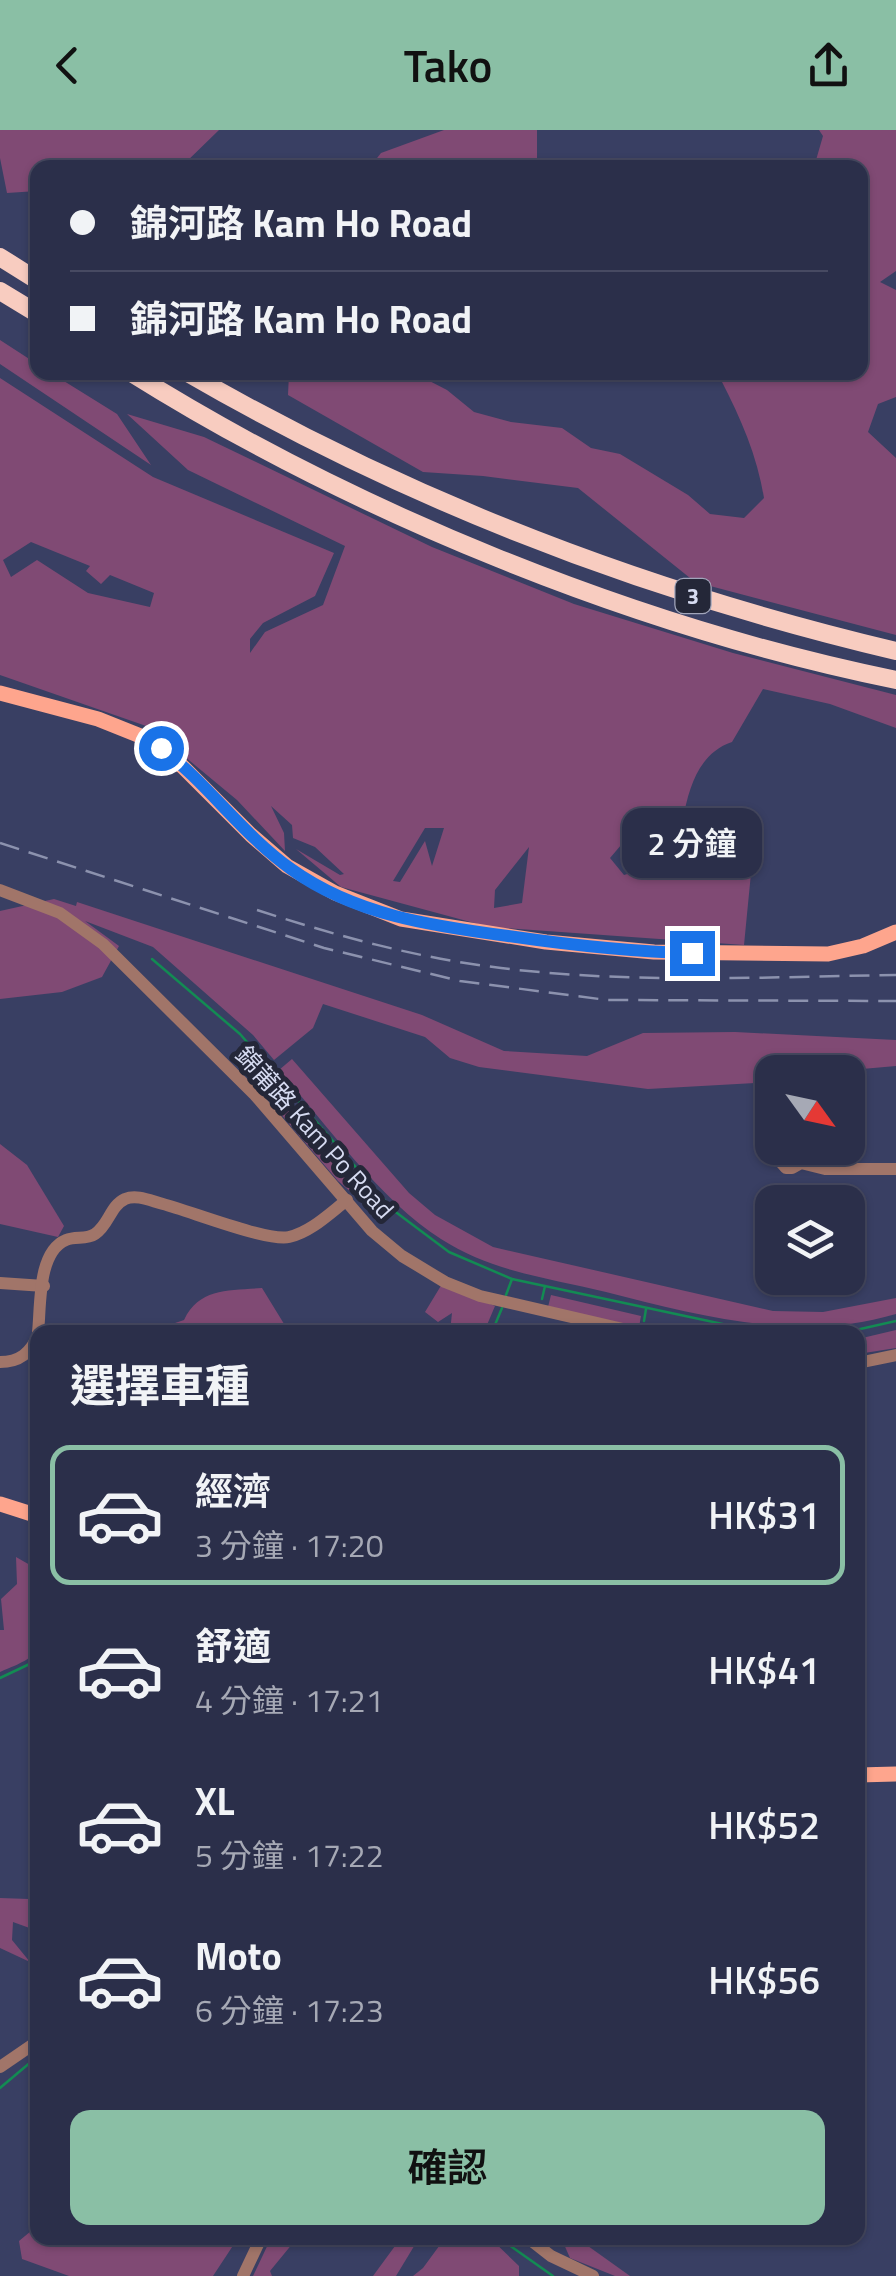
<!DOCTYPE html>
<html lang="zh-TW">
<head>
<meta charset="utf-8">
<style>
  :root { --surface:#2b2f4a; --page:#373b54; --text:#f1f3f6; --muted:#a6a9b5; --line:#474a62; --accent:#8abfa5 }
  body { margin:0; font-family:"Titillium Web","Noto Sans TC",sans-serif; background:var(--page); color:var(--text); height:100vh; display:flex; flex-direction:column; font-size:38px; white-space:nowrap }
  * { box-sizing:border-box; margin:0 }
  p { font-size:32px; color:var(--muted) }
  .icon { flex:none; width:55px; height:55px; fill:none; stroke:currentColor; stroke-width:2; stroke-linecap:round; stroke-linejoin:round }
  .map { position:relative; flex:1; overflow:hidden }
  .panel { position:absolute; left:30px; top:1195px; width:835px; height:920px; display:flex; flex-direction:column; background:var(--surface); border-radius:20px; box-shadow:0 2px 8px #0004,0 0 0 2px var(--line) }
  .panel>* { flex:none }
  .guide { position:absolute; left:30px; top:30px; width:838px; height:220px; border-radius:20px; box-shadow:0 2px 8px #0004,0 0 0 2px var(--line); display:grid; align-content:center; height:220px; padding:0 40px; background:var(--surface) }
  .needle { width:65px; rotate:123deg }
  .tools { position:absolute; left:755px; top:925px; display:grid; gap:20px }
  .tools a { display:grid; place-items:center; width:110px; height:110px; border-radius:20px; background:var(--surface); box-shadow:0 2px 8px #0004,0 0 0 2px var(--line); font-size:50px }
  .end { position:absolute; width:45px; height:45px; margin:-22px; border:12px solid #1a73e8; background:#fff; box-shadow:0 0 0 5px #fff }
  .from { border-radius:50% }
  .bubble { position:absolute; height:70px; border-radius:20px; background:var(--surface); box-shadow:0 2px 8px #0004,0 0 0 2px var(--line); font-size:32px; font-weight:600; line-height:70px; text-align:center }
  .guide b { display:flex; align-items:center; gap:35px; height:95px; font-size:38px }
  .guide b+b { border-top:2px solid var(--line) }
  .guide i { width:25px; height:25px; background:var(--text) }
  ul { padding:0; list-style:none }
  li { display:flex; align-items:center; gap:30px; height:140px; margin:0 20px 15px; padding:0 20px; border:5px solid transparent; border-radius:20px }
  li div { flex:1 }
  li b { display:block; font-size:38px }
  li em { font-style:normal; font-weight:600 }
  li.on { border-color:var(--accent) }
  li>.icon { width:90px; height:90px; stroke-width:1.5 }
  h2 { padding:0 40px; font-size:45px; line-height:120px }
  .cta { display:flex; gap:20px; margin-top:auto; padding:20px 40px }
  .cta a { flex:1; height:115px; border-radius:20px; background:var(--accent); color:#111; font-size:40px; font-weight:600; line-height:115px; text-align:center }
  header { display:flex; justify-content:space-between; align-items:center; height:130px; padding:0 40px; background:var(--accent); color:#111; font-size:45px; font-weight:600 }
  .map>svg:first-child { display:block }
  .green { fill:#804a74; fill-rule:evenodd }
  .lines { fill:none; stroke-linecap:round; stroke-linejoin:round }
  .stream { stroke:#138b53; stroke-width:2.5 }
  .minor { stroke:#a17569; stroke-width:12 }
  .major { stroke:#fea58d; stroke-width:15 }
  .highway { stroke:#f8ccc0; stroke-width:18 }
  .rail { stroke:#8c92ae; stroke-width:2.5; stroke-dasharray:20 10; stroke-linecap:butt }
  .route { stroke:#1a73e8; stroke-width:12 }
  .labels { text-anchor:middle; stroke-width:10; stroke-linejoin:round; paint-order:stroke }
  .shield { fill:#242738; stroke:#a1a5ba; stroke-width:2.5 }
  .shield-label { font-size:22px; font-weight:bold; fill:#d6dbf1 }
  .street-label { font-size:25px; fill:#d6dbf1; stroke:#242738 }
</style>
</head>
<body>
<header><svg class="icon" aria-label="back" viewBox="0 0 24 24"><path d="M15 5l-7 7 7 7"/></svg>Tako<svg class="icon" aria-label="share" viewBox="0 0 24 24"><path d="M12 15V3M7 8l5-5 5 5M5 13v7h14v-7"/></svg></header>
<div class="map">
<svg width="896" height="2146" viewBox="0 0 896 2146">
  <rect width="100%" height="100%" fill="#393f63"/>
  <g class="green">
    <path d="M0 0H219L181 37 38 38 37 61 7 63 0 28Z"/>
    <path d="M444 0H537V37H370L381 23Z"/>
    <path d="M819 0H896V141L880 152 896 160V267L878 274 868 302 896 328V505L695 452 578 358 483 346 423 342 288 265 289 243H414L447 260 474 282 511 292 562 298 591 318 620 324 688 365 710 384 744 388 764 368C757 325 741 289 721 250L722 243 860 242V38L814 37 823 6Z"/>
    <path d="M0 210 37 234 38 242 51 243 117 284 151 335 0 234Z"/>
    <path d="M0 248 153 347 334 423 315 466 263 493 250 509V523L265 502 323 475 345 416 188 340 127 284 204 307 432 417 574 474 733 523 896 565V598L830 574 763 559 732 612C699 623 689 657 683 689L633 701 610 728 624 745 670 731 752 733 744 815 489 797 341 757 296 719 340 745 344 744 315 717 293 708 292 695 271 676 284 703 285 721 237 670 149 597 0 545ZM31 412 90 436 86 441 101 454 110 445 154 463 150 477 88 463 37 430 11 447 3 430ZM425 698H444L432 736 425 711 400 752 393 751ZM529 717 522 773 494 778 495 760Z"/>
    <path d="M54 769 76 776 77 772 422 885 504 921 587 926 643 903 735 902 896 910V936L828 942H772V952L648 959 479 937 450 928 425 907 323 874 313 898 274 930 253 905 153 817 85 791 119 816 102 847 62 862 0 869V781Z"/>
    <path d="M292 929 409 1063 435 1085 493 1117 773 1181 823 1182 896 1168V1184C798 1213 701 1186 606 1162 549 1148 492 1142 441 1109 382 1072 325 993 279 940Z"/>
    <path d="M272 953 366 1060 358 1068 338 1051 262 962Z"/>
    <path d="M0 1014 27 1035 64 1096 58 1107 0 1094Z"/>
    <path d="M442 1154 495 1176 484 1202H450L452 1183 438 1192 425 1182Z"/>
    <path d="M262 1158 289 1202H148L184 1190C200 1157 229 1161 262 1158Z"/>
    <path d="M551 1165 641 1186 639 1197 548 1177Z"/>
    <path d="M896 1200V1218L858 1224V1209Z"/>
    <path d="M16 1427 37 1439C38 1452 31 1468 33 1480 39 1524 44 1524 0 1542V1500H4L1 1469 17 1454Z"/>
    <path d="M0 1768 29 1769 35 1800 13 1792 12 1810 30 1832 0 1818Z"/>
    <path d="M37 2096 38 2108H49L55 2113 58 2108H238L213 2146H69L22 2129 19 2111Z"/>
    <path d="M271 2108H289L293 2113 270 2141 272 2146H253Z"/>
    <path d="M397 2108H419L396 2146H373L395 2116Z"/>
    <path d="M445 2108H490L519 2136V2146H413L423 2138Z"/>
    <path d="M563 2112 588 2116 630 2146H615L570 2128Z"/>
  </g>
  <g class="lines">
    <g class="stream">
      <path d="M152 829 240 904 393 1080 449 1122 512 1149 760 1202"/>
      <path d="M506 1165 512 1149"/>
      <path d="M542 1169 545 1156"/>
      <path d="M644 1191 646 1179"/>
      <path d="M492 1202 502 1178"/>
      <path d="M847 1202 896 1191"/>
      <path d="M0 1548 38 1530"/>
      <path d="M0 1958 38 1926"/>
      <path d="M499 2108 553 2146"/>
    </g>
    <g class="minor">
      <path d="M0 760 60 783 103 814 255 965 372 1101 402 1126 445 1152 480 1166 636 1202"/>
      <path d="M782 1018 778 1029 786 1038H792L801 1033 825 1039H896"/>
      <path d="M799 1018 802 1023 801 1033"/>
      <path d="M0 1153 44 1156"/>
      <path d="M38 1202C41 1177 37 1122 66 1110 76 1106 86 1110 95 1104 109 1095 110 1076 125 1069 137 1064 151 1071 163 1074 190 1081 268 1112 289 1107 311 1102 330 1083 347 1070"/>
      <path d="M0 1232C19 1232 31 1223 38 1205"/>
      <path d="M858 1233 896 1225"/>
      <path d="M0 1937 38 1911"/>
      <path d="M528 2108 551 2126 593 2146"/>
      <path d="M243 2146 261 2108"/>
    </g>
    <g class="major">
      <path d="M0 563 98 589 138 605 182 636 251 705 287 736 335 763 401 789 546 812 654 822 828 824 863 816 896 802"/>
      <path d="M0 1374 38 1386"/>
      <path d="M858 1645 896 1644"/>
    </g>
    <g class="highway">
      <path d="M0 127 38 151"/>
      <path d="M0 161 38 184"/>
      <path d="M130 242C355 383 636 497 896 550"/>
      <path d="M186 242C408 371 647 462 896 521"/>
    </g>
    <g class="rail">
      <path d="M0 713 324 818 460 851 607 870 896 871"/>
      <path d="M257 780C337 806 417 828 501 838 631 854 765 847 896 845"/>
    </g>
  </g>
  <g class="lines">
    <path class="route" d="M161 618C208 654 242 704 291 739 355 785 432 796 508 806 570 815 630 822 692 823"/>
  </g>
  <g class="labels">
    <rect class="shield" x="675.5" y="449" width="35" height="34" rx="8"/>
    <g class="shield-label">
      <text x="693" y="474">3</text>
    </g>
    <g class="street-label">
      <text transform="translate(315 1002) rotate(48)" y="9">錦莆路 Kam Po Road</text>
    </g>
  </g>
</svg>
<div class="tools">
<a><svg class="needle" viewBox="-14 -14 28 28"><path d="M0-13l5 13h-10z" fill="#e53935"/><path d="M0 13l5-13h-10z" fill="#a6a9b5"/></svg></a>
<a><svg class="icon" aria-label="layers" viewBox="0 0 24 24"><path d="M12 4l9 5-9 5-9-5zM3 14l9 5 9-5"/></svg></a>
</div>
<i class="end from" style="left:161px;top:618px"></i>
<i class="end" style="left:692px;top:823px"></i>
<div class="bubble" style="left:622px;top:678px;width:140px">2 分鐘</div>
<div class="guide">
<b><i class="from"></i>錦河路 Kam Ho Road</b>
<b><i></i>錦河路 Kam Ho Road</b>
</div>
<section class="panel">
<h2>選擇車種</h2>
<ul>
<li class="on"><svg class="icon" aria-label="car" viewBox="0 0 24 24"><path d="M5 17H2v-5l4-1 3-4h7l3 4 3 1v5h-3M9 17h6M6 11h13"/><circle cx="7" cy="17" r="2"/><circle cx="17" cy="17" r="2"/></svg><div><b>經濟</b><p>3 分鐘 · 17:20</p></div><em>HK$31</em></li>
<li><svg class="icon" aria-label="car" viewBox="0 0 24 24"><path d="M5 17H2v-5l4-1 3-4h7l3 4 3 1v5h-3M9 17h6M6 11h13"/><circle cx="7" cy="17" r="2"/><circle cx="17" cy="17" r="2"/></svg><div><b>舒適</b><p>4 分鐘 · 17:21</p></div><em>HK$41</em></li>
<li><svg class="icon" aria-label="car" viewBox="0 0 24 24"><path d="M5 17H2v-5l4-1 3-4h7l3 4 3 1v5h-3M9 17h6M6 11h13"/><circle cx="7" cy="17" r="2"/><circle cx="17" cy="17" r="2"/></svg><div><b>XL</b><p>5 分鐘 · 17:22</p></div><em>HK$52</em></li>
<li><svg class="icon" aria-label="car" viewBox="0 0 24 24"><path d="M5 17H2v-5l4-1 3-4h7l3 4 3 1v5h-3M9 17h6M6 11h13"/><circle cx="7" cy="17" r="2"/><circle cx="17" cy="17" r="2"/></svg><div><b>Moto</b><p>6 分鐘 · 17:23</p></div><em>HK$56</em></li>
</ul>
<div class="cta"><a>確認</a></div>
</section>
</div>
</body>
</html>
